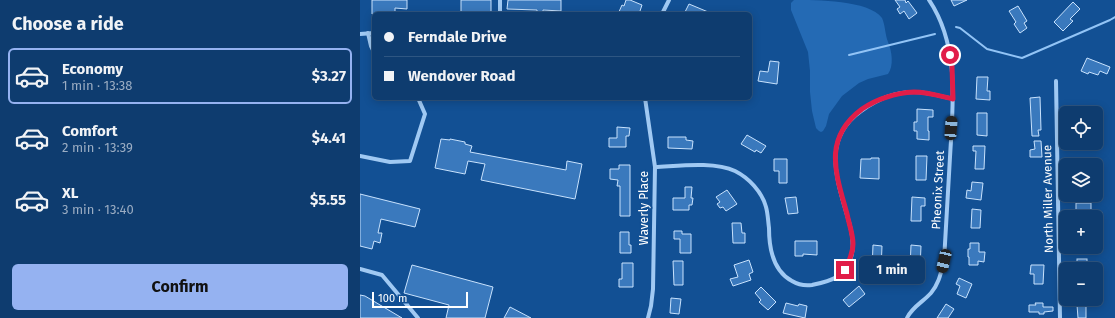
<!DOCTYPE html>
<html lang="en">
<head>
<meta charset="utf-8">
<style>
  :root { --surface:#0e3c6f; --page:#174374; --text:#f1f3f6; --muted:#9badc3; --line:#2e5682; --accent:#95b2f1 }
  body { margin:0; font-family:"Fira Sans",sans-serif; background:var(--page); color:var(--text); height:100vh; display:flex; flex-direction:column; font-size:15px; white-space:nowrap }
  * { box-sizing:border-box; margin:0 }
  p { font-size:13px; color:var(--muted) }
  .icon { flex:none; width:22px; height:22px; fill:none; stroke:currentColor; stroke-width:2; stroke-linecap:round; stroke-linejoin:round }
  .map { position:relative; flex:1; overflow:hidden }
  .panel { display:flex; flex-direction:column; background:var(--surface); width:360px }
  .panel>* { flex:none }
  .hud { position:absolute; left:12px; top:12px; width:380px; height:88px; border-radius:6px; box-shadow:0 2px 10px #0003,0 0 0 1px var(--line); display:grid; align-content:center; height:88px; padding:0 12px; background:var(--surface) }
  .controls { position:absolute; left:699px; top:106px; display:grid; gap:8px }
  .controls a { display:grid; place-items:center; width:44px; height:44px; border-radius:6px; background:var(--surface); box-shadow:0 2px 10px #0003,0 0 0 1px var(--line); font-size:20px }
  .scale { position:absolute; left:12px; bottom:10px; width:96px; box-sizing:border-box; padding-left:4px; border:2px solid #fff; border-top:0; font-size:11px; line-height:14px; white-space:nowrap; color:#fff; -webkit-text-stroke:3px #125094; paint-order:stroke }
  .end { position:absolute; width:18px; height:18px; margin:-9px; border:5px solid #e11d48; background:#fff; box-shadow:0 0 0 2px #fff }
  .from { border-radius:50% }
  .bubble { position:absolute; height:28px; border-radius:6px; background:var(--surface); box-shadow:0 2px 10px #0003,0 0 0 1px var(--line); font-size:13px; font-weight:700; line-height:28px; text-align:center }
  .car { position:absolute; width:12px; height:24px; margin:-12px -6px; border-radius:5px; box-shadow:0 0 3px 1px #0007; background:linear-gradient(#222 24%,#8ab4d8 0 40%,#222 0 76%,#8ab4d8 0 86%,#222 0) }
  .hud b { display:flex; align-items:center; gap:14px; height:38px; font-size:15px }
  .hud b+b { border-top:1px solid var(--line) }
  .hud i { width:10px; height:10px; background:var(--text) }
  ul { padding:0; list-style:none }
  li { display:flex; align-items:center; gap:12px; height:56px; margin:0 8px 6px; padding:0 4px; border:2px solid transparent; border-radius:6px }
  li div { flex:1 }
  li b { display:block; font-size:15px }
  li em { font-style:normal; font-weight:700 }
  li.on { border-color:var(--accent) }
  li>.icon { width:36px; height:36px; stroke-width:1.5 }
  h2 { padding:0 12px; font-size:18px; line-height:48px }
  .cta { display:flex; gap:8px; margin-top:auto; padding:8px 12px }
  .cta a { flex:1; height:46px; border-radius:6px; background:var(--accent); color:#111; font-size:16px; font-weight:700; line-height:46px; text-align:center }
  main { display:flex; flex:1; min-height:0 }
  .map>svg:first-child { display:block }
  .green { fill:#246ab4 }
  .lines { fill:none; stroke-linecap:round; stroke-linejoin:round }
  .stream { stroke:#92c4f6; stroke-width:2 }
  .building { fill:#3a79bd; stroke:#c8e2fd }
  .minor { stroke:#a0c9f3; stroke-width:4 }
  .route { stroke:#e11d48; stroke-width:5 }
  .labels { text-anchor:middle; stroke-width:3.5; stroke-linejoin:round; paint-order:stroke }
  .street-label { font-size:12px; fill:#fff; stroke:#125094 }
</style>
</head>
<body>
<main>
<section class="panel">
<h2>Choose a ride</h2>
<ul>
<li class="on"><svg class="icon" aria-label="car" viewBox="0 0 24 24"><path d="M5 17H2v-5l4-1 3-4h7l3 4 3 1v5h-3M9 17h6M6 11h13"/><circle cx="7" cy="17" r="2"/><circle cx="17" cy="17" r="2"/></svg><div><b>Economy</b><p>1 min · 13:38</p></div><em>$3.27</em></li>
<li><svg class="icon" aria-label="car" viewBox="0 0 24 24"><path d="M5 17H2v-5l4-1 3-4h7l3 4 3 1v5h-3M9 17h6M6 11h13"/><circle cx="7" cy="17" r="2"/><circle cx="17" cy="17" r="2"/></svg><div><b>Comfort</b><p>2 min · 13:39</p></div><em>$4.41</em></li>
<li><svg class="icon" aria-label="car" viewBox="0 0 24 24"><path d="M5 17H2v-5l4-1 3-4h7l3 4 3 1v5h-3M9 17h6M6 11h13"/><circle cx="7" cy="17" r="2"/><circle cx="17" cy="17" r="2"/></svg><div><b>XL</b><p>3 min · 13:40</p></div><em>$5.55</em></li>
</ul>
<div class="cta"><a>Confirm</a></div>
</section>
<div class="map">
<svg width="755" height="318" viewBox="0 0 755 318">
  <rect width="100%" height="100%" fill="#125094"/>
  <path class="green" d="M434 0C456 0 509 0 522 18 525 24 525 34 528 42 532 51 534 66 528 74L508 79 499 83 482 96 469 114 466 126 463 131 461 132 459 131 456 128 452 111 450 92V71L448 52 431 10V3Z"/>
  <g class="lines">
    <g class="stream">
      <path d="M596 27 600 28 627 49 662 58 750 20 755 17"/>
      <path d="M489 55 575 34"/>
    </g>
  </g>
  <g class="building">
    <path d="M12 0H47V9L35 8V14H12Z"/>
    <path d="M101 0H131V14L101 13Z"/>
    <path d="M148 0H201V11L183 10V13H177V10L147 9Z"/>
    <path d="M266 0H270L282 5 279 14H258L262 5 264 6Z"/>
    <path d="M535 0H545L546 3 548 1 557 13 549 19 544 11 540 14 537 9 540 7Z"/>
    <path d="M591 0H607L594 6Z"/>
    <path d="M713 2 720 9 710 19 713 21 703 31 694 22Z"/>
    <path d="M329 4 353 14H324Z"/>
    <path d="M658 6 667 21 664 23 667 28 660 33 654 24 656 22 649 11Z"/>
    <path d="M727 58 750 67 747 74 740 71 738 75 729 72 728 74 721 71Z"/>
    <path d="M410 61 419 62 417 84 398 81 400 71 408 72Z"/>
    <path d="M617 77H628L627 91H630V100L616 99Z"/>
    <path d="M680 97 681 130H678L679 136H672L670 98Z"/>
    <path d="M557 109 573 110V117H568V131H569V140L557 139V131H554V122H557Z"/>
    <path d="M617 113H627V136L617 135Z"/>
    <path d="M257 127 270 128 269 136H266V147H249V138H257Z"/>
    <path d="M387 135 406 146 401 153 396 150 395 152 381 144Z"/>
    <path d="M308 137H326V140L333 141 332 149 308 148Z"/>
    <path d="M81 139 90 140V139L105 142V144L112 146 110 152 206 170 207 161 222 164 215 199 121 180 125 164 108 161 105 174 75 168Z"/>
    <path d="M674 141H681L682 157H670V150L675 149Z"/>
    <path d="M716 143H727V150H715Z"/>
    <path d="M613 146H625L624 169H615L616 151H613Z"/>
    <path d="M556 156H567L566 180H556Z"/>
    <path d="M511 158H519V179L500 178 501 159H511Z"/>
    <path d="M414 159H427V183H419V171H414Z"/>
    <path d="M259 165H270V216H260V186H257L258 180 250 179V169H259Z"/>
    <path d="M612 182 623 183 621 200 606 198 607 190 611 191Z"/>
    <path d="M325 187H332L331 198H333L332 205H329V210H313V198H325Z"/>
    <path d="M367 190 377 204 366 211 363 207 360 208 357 204 360 202 356 197Z"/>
    <path d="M0 194 60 209 55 227 21 219 18 233H22L20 243 14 241 12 249 0 246Z"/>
    <path d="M436 197 438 213 428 214 425 198Z"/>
    <path d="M552 197 565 198V206H561V221H551Z"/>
    <rect x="716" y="203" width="15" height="10"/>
    <path d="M612 209 621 210 620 228H611Z"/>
    <path d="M736 212H742L741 220H736Z"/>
    <path d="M372 223H381L382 233H385V243H373Z"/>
    <path d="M314 231H322V234H331V253H320V239H314Z"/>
    <path d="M260 232H269V245H271V253H260Z"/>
    <path d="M435 241H457V255L443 254V256H435Z"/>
    <path d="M610 243H619V252H625L624 262 618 261V265H609V257H608V249H610Z"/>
    <path d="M513 245 522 246 521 270 512 269Z"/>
    <path d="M551 245 561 246 560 268H550Z"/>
    <rect x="717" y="259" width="10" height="9"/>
    <path d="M389 260 393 272 389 274 391 280 373 286 370 279 378 277 374 265Z"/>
    <path d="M313 261H323V285H314Z"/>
    <path d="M262 263H273V287H259V279H262Z"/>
    <path d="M52 265 133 287 125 318H86L89 305 44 293Z"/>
    <path d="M671 265H684L683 284H674V274H670Z"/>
    <path d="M599 278 612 284 606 298 597 294 600 286 596 284Z"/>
    <path d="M499 286 505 294 489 307 483 300Z"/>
    <path d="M401 287 416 302 408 310 399 302 401 300 395 293Z"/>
    <path d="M0 295 5 296 42 318H0Z"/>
    <path d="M311 298 321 299 319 314 310 313Z"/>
    <path d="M426 303 438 306 439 304 447 306 445 318 423 313Z"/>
    <path d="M675 303H683V307H693V311L684 312V314H679V312H669V305H676Z"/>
    <path d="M586 304 594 309 588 318H577Z"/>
    <path d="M726 304V318H718L717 305Z"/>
    <path d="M150 307 171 318H144Z"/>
  </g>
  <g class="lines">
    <g class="minor">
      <path d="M140 14V0"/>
      <path d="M302 14 309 0"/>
      <path d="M8 33 11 46 14 52"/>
      <path d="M0 34 14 33"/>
      <path d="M696 81 700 318"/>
      <path d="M285 98 295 167 293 289 291 306 288 318"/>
      <path d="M0 156 30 162 50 161 65 114 58 98"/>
      <path d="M295 167C318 166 354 161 375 171 389 178 402 192 406 207 408 214 408 221 409 228 409 247 413 271 432 281 437 284 445 286 452 285 470 281 485 278 491 257 495 246 492 233 489 222 478 182 460 140 501 111 516 100 535 92 554 92 567 92 580 96 593 99"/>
      <path d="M0 269 22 275 58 318"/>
      <path d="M547 318C552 307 563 302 571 293 579 284 581 272 584 261 586 226 588 192 590 157 593 104 600 46 569 0"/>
    </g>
  </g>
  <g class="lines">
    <path class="route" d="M485 270C489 261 493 254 493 244 493 234 489 224 487 214 476 174 462 139 502 109 517 99 535 93 554 92 567 92 580 96 593 99L592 66 590 55"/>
  </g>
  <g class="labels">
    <g class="street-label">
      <text transform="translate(578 190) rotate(-87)" y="4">Pheonix Street</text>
      <text transform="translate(688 199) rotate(-91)" y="4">North Miller Avenue</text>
      <text transform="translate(284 208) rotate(-90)" y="4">Waverly Place</text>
    </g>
  </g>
</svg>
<div class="controls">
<a><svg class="icon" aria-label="locate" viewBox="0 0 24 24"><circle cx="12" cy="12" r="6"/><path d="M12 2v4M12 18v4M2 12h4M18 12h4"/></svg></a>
<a><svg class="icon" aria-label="layers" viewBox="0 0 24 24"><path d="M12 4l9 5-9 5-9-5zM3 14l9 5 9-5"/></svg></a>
<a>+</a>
<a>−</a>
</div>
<div class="scale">100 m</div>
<i class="end from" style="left:590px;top:55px"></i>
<i class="end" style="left:485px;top:270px"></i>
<div class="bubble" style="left:499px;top:256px;width:66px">1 min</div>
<i class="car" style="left:591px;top:128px;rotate:4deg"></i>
<i class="car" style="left:584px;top:261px;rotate:193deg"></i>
<div class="hud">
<b><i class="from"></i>Ferndale Drive</b>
<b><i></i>Wendover Road</b>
</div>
</div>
</main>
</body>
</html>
